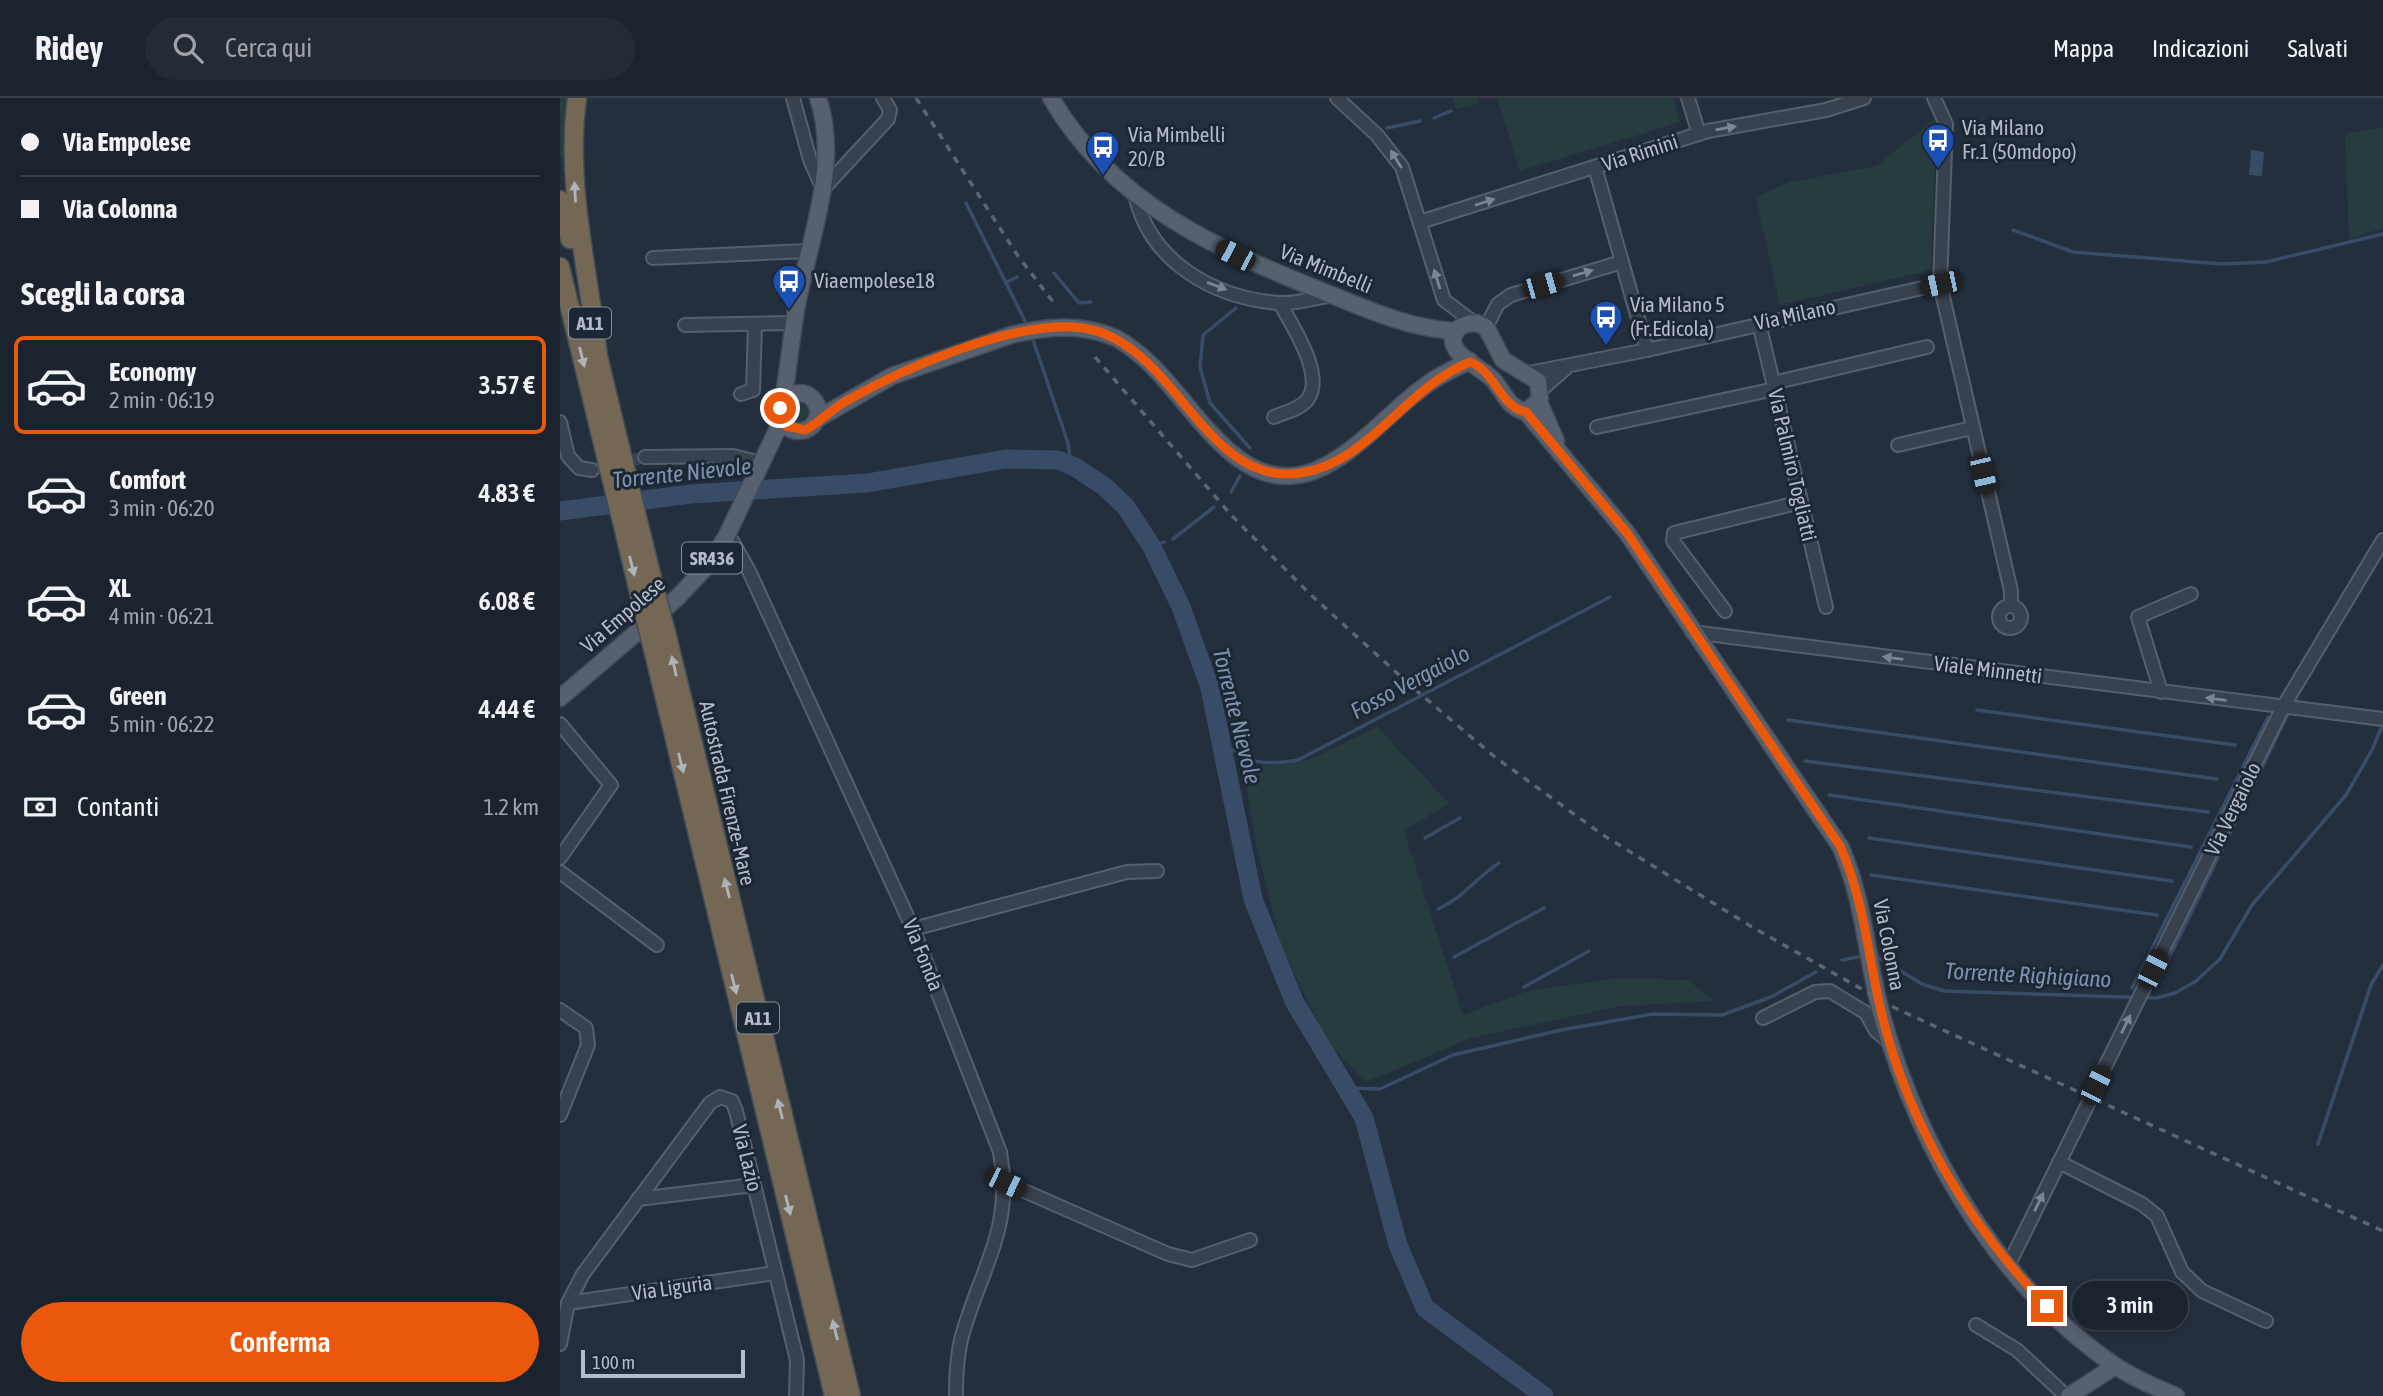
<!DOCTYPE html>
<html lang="it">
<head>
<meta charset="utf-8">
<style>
  :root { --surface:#1b232e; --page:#242b36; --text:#f1f3f6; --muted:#a0a4aa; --line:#39404a; --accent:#ea580c }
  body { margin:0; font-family:"Asap Condensed",sans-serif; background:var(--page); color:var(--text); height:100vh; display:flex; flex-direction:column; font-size:26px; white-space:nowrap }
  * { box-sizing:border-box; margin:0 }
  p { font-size:23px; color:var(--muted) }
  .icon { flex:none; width:38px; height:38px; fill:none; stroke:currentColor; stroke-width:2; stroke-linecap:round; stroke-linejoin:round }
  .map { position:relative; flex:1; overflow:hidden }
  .drawer { display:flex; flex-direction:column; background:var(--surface); width:560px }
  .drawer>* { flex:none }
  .guide { display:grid; align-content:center; height:154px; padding:0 21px; background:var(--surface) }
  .scale { position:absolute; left:21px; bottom:18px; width:164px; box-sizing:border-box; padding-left:7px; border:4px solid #b4bcc9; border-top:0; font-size:19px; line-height:24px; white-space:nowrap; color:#b4bcc9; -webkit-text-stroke:5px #1d2633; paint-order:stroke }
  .end { position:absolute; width:32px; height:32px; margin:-16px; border:9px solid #ea580c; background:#fff; box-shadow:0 0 0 4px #fff }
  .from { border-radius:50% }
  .bubble { position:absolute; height:49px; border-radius:24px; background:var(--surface); box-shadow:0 4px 10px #0003,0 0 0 2px var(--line); font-size:23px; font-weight:600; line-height:49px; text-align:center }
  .car { position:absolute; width:21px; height:42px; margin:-21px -10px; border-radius:9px; box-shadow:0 0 5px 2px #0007; background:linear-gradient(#222 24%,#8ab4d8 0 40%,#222 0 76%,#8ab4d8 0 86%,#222 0) }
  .guide b { display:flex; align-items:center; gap:24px; height:66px; font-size:26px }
  .guide b+b { border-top:2px solid var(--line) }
  .guide i { width:18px; height:18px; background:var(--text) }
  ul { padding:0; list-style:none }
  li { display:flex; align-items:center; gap:21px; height:98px; margin:0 14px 10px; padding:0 7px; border:4px solid transparent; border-radius:10px }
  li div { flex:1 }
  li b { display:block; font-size:26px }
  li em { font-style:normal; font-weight:600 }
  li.selected { border-color:var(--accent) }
  li>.icon { width:63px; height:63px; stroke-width:1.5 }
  h2 { padding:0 21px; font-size:32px; line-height:84px }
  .pay { display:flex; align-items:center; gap:18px; height:77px; padding:0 21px; font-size:26px }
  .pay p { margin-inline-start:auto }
  .button { display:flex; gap:14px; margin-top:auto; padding:14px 21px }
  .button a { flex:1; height:80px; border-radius:42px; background:var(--accent); color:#fff; font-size:28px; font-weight:600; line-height:80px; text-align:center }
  header { display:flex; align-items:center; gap:42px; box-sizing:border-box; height:98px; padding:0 35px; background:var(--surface); border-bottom:2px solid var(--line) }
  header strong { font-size:33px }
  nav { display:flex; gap:38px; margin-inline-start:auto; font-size:24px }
  .search { width:490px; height:63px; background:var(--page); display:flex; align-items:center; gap:18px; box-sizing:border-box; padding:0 24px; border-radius:38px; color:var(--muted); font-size:26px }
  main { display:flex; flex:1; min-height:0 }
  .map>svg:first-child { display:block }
  .green { fill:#263c3f }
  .water { fill:#394c67 }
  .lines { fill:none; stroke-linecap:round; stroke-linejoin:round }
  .stream { stroke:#394c67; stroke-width:3.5 }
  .river { stroke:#394c67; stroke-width:19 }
  .minor-tunnel { stroke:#3a4453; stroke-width:12; stroke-dasharray:12 6; stroke-linecap:butt }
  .minor-casing { stroke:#565f6c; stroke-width:16 }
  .major-casing { stroke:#414a57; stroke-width:19 }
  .highway-casing { stroke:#434c59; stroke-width:21 }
  .minor { stroke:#38414e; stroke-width:12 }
  .major { stroke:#56606e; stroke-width:16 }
  .highway { stroke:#746855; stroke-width:18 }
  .rail { stroke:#5a6575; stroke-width:3.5; stroke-dasharray:7 7; stroke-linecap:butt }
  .major-bridge-casing { stroke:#414a57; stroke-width:19; stroke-linecap:butt }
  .highway-bridge-casing { stroke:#434c59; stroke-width:21; stroke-linecap:butt }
  .major-bridge { stroke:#56606e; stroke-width:16 }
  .highway-bridge { stroke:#746855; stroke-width:18 }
  .oneway { fill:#7c8592 }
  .oneway2 { fill:#aeb4bd }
  .route { stroke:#ea580c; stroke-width:9 }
  .labels { text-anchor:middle; stroke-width:6; stroke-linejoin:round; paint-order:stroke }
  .shield { fill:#1d2633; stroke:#878f9c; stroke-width:2 }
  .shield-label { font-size:19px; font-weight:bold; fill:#b4bcc9 }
  .poi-label { font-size:21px; fill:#b4bcc9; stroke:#1d2633; text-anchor:start }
  .street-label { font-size:21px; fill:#b4bcc9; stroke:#1d2633 }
  .water-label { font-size:23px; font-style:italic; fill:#7c92b1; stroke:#1d2633 }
</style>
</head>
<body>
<header>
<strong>Ridey</strong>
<div class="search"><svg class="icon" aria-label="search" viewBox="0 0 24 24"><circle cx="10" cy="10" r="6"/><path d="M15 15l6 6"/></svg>Cerca qui</div>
<nav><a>Mappa</a><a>Indicazioni</a><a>Salvati</a></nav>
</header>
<main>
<section class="drawer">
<div class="guide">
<b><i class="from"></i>Via Empolese</b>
<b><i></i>Via Colonna</b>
</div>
<h2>Scegli la corsa</h2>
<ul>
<li class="selected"><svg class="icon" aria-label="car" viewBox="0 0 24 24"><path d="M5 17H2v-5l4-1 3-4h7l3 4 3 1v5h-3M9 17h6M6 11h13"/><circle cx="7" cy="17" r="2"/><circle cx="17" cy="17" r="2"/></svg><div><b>Economy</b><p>2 min · 06:19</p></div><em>3.57 €</em></li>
<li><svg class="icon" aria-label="car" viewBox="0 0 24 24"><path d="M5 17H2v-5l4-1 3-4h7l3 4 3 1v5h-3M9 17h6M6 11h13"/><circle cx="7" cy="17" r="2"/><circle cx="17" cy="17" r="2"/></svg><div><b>Comfort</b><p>3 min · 06:20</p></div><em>4.83 €</em></li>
<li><svg class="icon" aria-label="car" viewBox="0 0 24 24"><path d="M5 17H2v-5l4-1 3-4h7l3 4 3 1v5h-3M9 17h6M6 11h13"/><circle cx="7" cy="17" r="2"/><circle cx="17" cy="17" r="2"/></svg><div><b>XL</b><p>4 min · 06:21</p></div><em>6.08 €</em></li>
<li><svg class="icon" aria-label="car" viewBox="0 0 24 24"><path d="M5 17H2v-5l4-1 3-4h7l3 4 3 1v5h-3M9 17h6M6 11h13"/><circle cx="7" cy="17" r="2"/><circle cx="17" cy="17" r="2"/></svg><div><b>Green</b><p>5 min · 06:22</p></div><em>4.44 €</em></li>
</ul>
<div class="pay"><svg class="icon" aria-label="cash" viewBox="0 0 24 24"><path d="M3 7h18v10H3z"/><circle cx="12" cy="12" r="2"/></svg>Contanti<p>1.2 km</p></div>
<div class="button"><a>Conferma</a></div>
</section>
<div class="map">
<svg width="1823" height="1298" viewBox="0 0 1823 1298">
  <rect width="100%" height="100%" fill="#242f3e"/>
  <g class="green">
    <path d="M0 0H13L5 75 0 55Z"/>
    <path d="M893 0H918L919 5 896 11Z"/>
    <path d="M937 0H1113L1120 24 960 73Z"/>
    <path d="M1376 19 1371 172 1220 207 1196 99 1230 84 1317 68Z"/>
    <path d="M1823 30V130L1789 141 1785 35Z"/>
    <circle cx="239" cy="314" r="9"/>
    <path d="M817 629 889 705 844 733 903 917 971 892 1061 880 1128 882 1155 903 1061 908 911 940 806 984 767 944 721 848 696 745 684 671 749 662Z"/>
  </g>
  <path class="water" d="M1691 52 1704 54 1702 78 1689 77Z"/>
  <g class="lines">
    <g class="stream">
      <path d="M874 20 891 13"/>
      <path d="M827 30 860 23"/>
      <path d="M406 105 468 229"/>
      <path d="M1453 132 1513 154 1662 166 1706 164 1823 136"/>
      <path d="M494 175 519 205 531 204"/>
      <path d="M447 184 457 179"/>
      <path d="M676 210 643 237 640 269 650 305 690 350"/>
      <path d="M472 239 508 345 511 367"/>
      <path d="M671 394 680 378"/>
      <path d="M613 441 654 409"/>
      <path d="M592 449 604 444"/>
      <path d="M1417 612 1675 647"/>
      <path d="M1228 622 1657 681"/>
      <path d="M662 645C692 666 702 668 738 662L1050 499"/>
      <path d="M1245 663 1648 714"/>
      <path d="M1269 697 1631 749"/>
      <path d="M865 740 900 720"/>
      <path d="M1309 740 1612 783"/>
      <path d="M1311 777 1597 817"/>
      <path d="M878 811C905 799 915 780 939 765"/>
      <path d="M894 859 984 810"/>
      <path d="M1318 859 1362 886 1384 893 1596 900 1615 895 1636 883 1660 861 1692 807 1786 697 1812 652 1823 626"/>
      <path d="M1282 862 1303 858"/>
      <path d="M964 889 1029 853"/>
      <path d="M1595 889 1728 616"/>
      <path d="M1572 890 1708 619"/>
      <path d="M786 990 820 991 893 957 1001 932 1093 916 1162 917 1211 899 1256 874"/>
      <path d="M1758 1046 1811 887 1823 867"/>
    </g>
    <path class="river" d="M0 413 131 396 307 385 446 361 498 362 515 369 545 389 566 409 592 449 621 509 650 590 693 801 734 903 804 1020 838 1147 865 1210 984 1298"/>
    <path class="minor-tunnel" d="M32 372 85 359"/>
    <defs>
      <g id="minor">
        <path d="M233 0 250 62 263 91 328 21 330 12 323 0"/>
        <path d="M777 0 817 37 842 69 884 202 913 224"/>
        <path d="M1128 0 1139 36"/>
        <path d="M1374 0 1386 26 1380 186 1451 493V508"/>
        <path d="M1035 69 1087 252"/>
        <path d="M575 96C589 163 653 200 719 205 736 206 755 200 772 197"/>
        <path d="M860 124 1148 33 1266 12 1304 0"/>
        <path d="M93 160 248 153"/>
        <path d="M1199 225 1266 509"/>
        <path d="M125 227 234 225"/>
        <path d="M926 229 938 206 951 197 1062 164"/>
        <path d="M969 275 1087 252 1380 186"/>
        <path d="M1213 285 1367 249"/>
        <path d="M981 292 1005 271"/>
        <path d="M181 296 193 292 195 226"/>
        <path d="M714 319C725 314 741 311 748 301 765 276 732 228 720 205"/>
        <path d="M0 324 8 358 19 370 32 372"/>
        <path d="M1037 329 1215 291"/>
        <path d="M1338 347 1412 330"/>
        <path d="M85 359 173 358 201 365"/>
        <path d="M166 439 172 443 189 473 353 831 440 1054C454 1130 421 1170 402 1238 397 1257 396 1278 396 1298"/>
        <circle cx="1450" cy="519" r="11"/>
        <path d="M1165 513 1113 443 1114 435 1241 404"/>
        <path d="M1132 534 1823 621"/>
        <path d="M1601 594 1578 519 1631 496"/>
        <path d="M0 626 51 687 0 760"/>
        <path d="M0 774 97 847"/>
        <path d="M353 831 567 774 597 773"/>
        <path d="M0 912 26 930 28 947 0 1017"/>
        <path d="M1203 920 1255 894 1270 893 1306 915 1316 933 1329 944"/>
        <path d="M1536 987 1723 609 1823 442"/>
        <path d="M1499 1064 1582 1106 1597 1118 1622 1174 1642 1193 1706 1223"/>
        <path d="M446 1085 608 1156 632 1162 690 1142"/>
        <path d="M78 1101 194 1087"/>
        <path d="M1449 1166 1529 1004"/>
        <path d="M8 1205 215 1175"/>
        <path d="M1416 1227 1457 1252 1506 1298"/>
        <path d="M0 1246 8 1205 23 1176 150 1005 160 999 172 1003 176 1013 237 1262 236 1298"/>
      </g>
      <g id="major">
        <path d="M491 0C553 106 655 150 764 194 807 211 849 231 896 233"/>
        <path d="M917 225 926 229 943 262 978 283 980 301 966 314C950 311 944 296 935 284 924 269 880 255 897 232 902 226 910 225 917 225Z"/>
        <path d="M556 240C604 267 628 318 669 353 752 425 811 323 872 283 884 275 897 269 910 263"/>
        <circle cx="239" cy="314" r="19"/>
        <path d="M223 303C228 273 231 242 236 212 248 144 281 68 258 0"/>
        <path d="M979 304 996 343"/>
        <path d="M966 314 1067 435 1280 748C1305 803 1306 861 1322 918 1359 1051 1438 1187 1554 1267 1573 1280 1595 1289 1616 1298"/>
        <path d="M257 321 332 278 451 237"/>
        <path d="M0 600 117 500 149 466 166 439 222 322"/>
        <path d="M1509 1298 1555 1268"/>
      </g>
      <g id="highway">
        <path d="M17 0C5 88 29 172 38 259"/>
        <path d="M0 102 10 141"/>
        <path d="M0 169 44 350"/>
        <path d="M36 250 60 349"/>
        <path d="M80 431 95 492"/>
        <path d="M65 436 80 499"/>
        <path d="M108 542 291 1298"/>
        <path d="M93 551 274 1298"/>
      </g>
    </defs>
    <use href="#minor" class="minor-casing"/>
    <use href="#major" class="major-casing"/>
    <use href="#highway" class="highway-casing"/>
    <use href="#minor" class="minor"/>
    <use href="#major" class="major"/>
    <use href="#highway" class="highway"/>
    <g class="rail">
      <path d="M356 0 458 158 494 205"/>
      <path d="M535 259 672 418 751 497 858 594 935 659 1043 737 1192 829 1337 911 1823 1133"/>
    </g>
    <defs>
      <path id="major-bridge" d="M451 237C488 228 521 225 556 240"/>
      <g id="highway-bridge">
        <path d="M60 349 80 431"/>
        <path d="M44 350 65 436"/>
        <path d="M95 492 108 542"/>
        <path d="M80 499 93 551"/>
      </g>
    </defs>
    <use href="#major-bridge" class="major-bridge-casing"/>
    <use href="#highway-bridge" class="highway-bridge-casing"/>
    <use href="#major-bridge" class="major-bridge"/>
    <use href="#highway-bridge" class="highway-bridge"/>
  </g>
  <defs><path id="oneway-solid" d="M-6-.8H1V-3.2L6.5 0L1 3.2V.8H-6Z" transform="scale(1.75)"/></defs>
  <g class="oneway">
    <use href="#oneway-solid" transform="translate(1166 30) rotate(-10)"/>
    <use href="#oneway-solid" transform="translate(836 61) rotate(-122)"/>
    <use href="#oneway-solid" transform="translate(925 104) rotate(-18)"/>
    <use href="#oneway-solid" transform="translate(1023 175) rotate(-16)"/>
    <use href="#oneway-solid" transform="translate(877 181) rotate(-107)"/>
    <use href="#oneway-solid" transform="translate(657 188) rotate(20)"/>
    <use href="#oneway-solid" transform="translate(1333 560) rotate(-173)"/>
    <use href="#oneway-solid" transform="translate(1656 601) rotate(-173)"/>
    <use href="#oneway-solid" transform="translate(1566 926) rotate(-64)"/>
    <use href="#oneway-solid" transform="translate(1479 1104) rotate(-64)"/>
  </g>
  <g class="oneway2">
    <use href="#oneway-solid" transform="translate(15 94) rotate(-93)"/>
    <use href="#oneway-solid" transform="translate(22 259) rotate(76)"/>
    <use href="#oneway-solid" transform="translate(72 468) rotate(76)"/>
    <use href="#oneway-solid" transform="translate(114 568) rotate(-103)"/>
    <use href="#oneway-solid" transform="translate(121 665) rotate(76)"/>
    <use href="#oneway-solid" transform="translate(167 790) rotate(-104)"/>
    <use href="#oneway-solid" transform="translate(174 886) rotate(76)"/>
    <use href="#oneway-solid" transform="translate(220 1011) rotate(-104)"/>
    <use href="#oneway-solid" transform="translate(228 1107) rotate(76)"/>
    <use href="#oneway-solid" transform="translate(275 1232) rotate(-104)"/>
  </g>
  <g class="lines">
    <path class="route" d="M220 310V318L226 328 245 332C259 325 273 310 288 302 346 269 447 226 513 229 614 233 640 390 740 375 808 366 846 289 910 264 935 273 940 309 966 314L1067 435 1280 748C1304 801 1308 858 1321 913 1347 1023 1408 1127 1487 1208"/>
  </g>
  <defs>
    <symbol id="bus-pin" viewBox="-11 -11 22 30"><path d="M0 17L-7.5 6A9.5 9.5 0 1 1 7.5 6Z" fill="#1a4fb4" stroke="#1d2633"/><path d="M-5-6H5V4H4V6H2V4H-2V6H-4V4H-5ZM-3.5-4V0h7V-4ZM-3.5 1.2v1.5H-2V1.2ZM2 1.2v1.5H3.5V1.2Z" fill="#fff"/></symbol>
  </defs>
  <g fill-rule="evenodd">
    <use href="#bus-pin" x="1359" y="23" width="38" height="52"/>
    <use href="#bus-pin" x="524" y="30" width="38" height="52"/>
    <use href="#bus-pin" x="210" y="164" width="38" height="52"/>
    <use href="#bus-pin" x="1027" y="200" width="38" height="52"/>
  </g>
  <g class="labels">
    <g class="shield">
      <rect x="9" y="209.5" width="42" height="31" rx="5"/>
      <rect x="122" y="444.5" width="60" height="31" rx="5"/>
      <rect x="177" y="904.5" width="42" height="31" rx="5"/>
    </g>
    <g class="shield-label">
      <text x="30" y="232">A11</text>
      <text x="152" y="467">SR436</text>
      <text x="198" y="927">A11</text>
    </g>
    <g class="poi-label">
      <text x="1402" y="37">Via Milano<tspan x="1402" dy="24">Fr.1 (50mdopo)</tspan></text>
      <text x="568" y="44">Via Mimbelli<tspan x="568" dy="24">20/B</tspan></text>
      <text x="254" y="190">Viaempolese18</text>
      <text x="1070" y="214">Via Milano 5<tspan x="1070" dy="24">(Fr.Edicola)</tspan></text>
    </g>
    <g class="street-label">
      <text transform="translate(1080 55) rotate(-18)" y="7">Via Rimini</text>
      <text transform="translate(766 171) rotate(22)" y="7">Via Mimbelli</text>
      <text transform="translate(1235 217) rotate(-12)" y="7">Via Milano</text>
      <text transform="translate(1232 367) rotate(77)" y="7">Via Palmiro Togliatti</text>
      <text transform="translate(63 517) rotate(-41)" y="7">Via Empolese</text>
      <text transform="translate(1428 572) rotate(7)" y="7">Viale Minnetti</text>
      <text transform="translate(167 695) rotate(77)" y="7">Autostrada Firenze-Mare</text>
      <text transform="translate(1673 711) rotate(-64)" y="7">Via Vergaiolo</text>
      <text transform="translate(1329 847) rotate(79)" y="7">Via Colonna</text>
      <text transform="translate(363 857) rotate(68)" y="7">Via Fonda</text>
      <text transform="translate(187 1060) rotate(76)" y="7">Via Lazio</text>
      <text transform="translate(112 1190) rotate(-8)" y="7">Via Liguria</text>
    </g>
    <g class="water-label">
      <text transform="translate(122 375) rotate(-6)" y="8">Torrente Nievole</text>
      <text transform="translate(850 584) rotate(-28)" y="8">Fosso Vergaiolo</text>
      <text transform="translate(677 618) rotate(76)" y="8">Torrente Nievole</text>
      <text transform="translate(1468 877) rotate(3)" y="8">Torrente Righigiano</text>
    </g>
  </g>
</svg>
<div class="scale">100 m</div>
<i class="end from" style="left:220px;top:310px"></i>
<i class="end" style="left:1487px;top:1208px"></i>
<div class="bubble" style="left:1512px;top:1183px;width:116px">3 min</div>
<i class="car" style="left:675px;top:157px;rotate:297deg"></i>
<i class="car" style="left:1380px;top:186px;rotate:258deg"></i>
<i class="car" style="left:983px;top:187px;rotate:74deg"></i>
<i class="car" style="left:1423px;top:376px;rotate:167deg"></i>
<i class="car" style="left:1593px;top:871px;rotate:26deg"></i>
<i class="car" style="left:1536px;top:987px;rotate:26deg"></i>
<i class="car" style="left:446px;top:1085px;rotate:116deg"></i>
</div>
</main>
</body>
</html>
